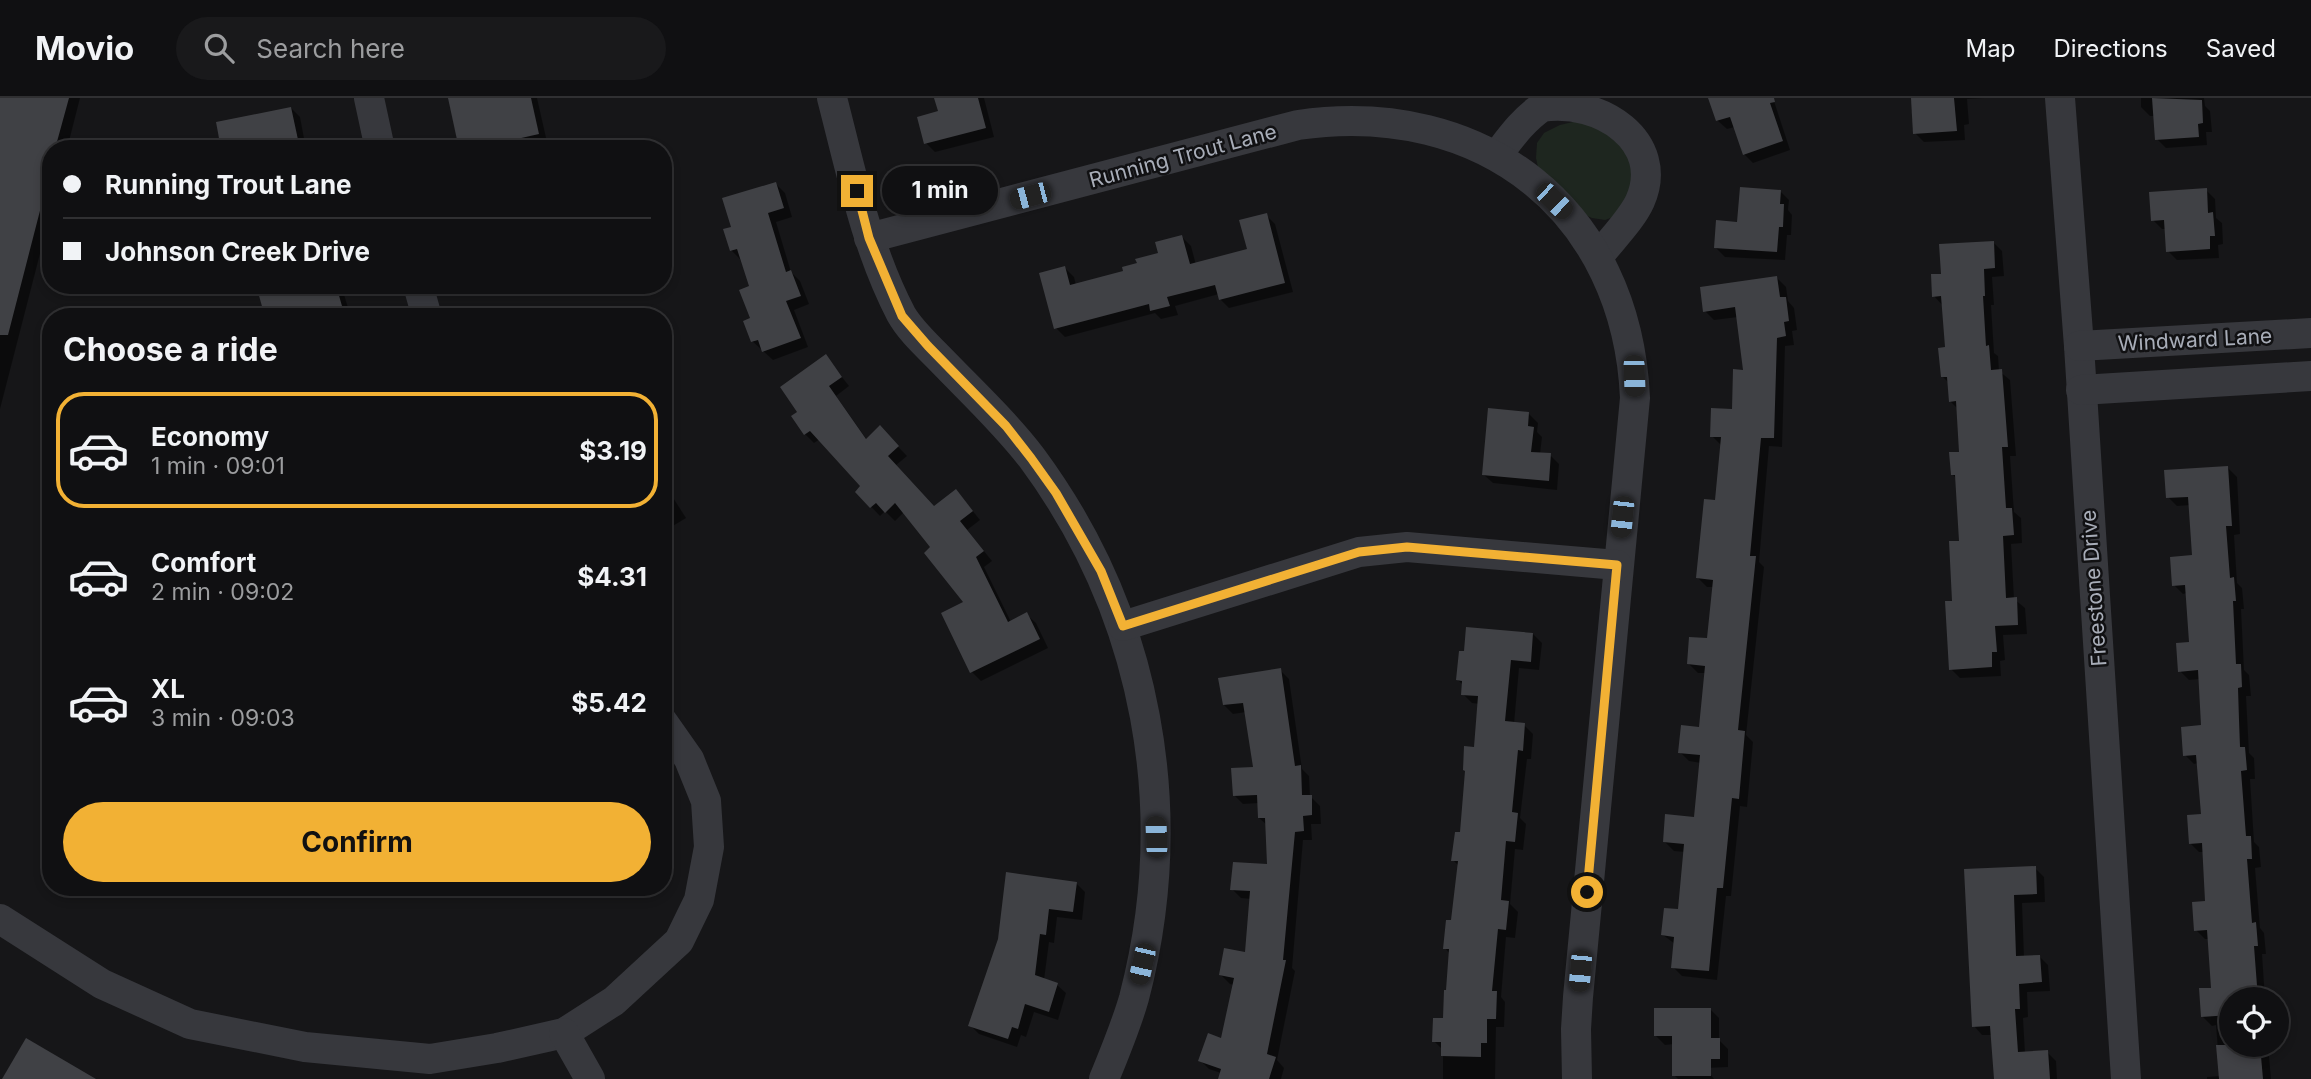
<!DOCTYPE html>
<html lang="en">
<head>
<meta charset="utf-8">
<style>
  :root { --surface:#101012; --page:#19191b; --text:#f1f3f6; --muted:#9c9d9f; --line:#303032; --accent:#f2b134 }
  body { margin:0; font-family:Inter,sans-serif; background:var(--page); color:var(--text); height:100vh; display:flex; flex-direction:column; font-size:26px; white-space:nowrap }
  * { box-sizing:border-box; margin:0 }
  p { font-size:23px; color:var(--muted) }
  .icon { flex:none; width:38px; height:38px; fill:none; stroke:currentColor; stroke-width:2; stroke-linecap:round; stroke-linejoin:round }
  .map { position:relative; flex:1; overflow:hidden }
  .sheet { position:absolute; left:42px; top:210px; width:630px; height:588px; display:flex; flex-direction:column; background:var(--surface); border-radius:28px; box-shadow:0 4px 10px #0003,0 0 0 2px var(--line) }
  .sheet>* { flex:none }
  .banner { position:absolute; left:42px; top:42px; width:630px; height:154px; border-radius:28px; box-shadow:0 4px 10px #0003,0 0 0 2px var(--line); display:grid; align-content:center; height:154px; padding:0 21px; background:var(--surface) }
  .tools { position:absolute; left:2219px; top:889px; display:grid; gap:14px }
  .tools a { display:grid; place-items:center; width:70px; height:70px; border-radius:50%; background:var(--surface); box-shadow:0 4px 10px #0003,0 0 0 2px var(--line); font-size:35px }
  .end { position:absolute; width:32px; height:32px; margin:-16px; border:9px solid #f2b134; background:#111; box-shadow:0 0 0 4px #111 }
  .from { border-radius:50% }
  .bubble { position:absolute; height:49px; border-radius:24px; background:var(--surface); box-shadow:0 4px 10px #0003,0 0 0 2px var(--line); font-size:23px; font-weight:700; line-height:49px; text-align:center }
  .car { position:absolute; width:21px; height:42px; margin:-21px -10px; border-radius:9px; box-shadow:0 0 5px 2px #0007; background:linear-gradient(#222 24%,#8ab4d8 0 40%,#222 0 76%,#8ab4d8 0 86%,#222 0) }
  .banner b { display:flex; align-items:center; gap:24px; height:66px; font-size:26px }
  .banner b+b { border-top:2px solid var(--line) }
  .banner i { width:18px; height:18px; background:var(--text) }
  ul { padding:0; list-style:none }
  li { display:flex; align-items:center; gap:21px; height:116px; margin:0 14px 10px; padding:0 7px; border:4px solid transparent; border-radius:28px }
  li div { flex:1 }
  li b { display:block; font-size:26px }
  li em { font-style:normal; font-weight:700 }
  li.active { border-color:var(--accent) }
  li>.icon { width:63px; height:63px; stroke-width:1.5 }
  h2 { padding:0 21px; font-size:32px; line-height:84px }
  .primary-button { display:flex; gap:14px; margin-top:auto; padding:14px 21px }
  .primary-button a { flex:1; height:80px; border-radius:42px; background:var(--accent); color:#111; font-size:28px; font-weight:700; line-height:80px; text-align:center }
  header { display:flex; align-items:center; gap:42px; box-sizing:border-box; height:98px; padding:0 35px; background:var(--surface); border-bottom:2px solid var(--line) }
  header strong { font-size:33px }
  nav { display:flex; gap:38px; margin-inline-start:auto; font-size:24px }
  .search { width:490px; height:63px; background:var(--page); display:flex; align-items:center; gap:18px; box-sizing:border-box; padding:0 24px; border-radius:38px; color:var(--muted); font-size:26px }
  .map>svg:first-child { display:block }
  .green { fill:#1e261f }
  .shadow { fill:#0007 }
  .building { fill:#404145 }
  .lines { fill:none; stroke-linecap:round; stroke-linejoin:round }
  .street { stroke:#37383d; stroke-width:30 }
  .route { stroke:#f2b134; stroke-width:9 }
  .labels { text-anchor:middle; stroke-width:5; stroke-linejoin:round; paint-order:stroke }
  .street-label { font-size:21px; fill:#a8adb8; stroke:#111113 }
</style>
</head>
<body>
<header>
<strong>Movio</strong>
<div class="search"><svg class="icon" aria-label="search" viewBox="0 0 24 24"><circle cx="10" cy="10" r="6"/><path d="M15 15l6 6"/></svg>Search here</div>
<nav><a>Map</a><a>Directions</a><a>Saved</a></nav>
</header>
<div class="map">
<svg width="2311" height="981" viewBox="0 0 2311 981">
  <rect width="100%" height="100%" fill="#161618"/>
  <path class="green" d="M1581 22 1609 33 1630 59 1633 92 1616 118 1605 122 1592 120 1579 114 1539 74 1536 60 1537 45 1544 35 1560 27Z"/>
  <g class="shadow">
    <path d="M0 0H80L67 51H51V113L0 311Z"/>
    <path d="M449 0H537L547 44 518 51H461Z"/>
    <path d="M936 0H984L994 39 935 54 926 45 940 14Z"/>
    <path d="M1710 0H1773L1790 52 1753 65 1744 56 1735 29 1727 31 1718 23Z"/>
    <path d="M1913 0H1984L1967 1 1969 26 1964 27 1965 42 1924 44 1915 35Z"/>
    <path d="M2141 0H2204L2205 8 2210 13 2212 34H2206L2207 47 2166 50 2157 41 2155 18H2150L2141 9Z"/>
    <path d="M291 10 300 19 306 51H223Z"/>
    <path d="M776 86 785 95 792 119 776 124 791 174 800 183 809 206 794 212 808 249 773 262 752 243 751 189 740 161 731 152 733 130Z"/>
    <path d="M2206 92 2215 101 2216 120 2222 125 2223 146 2218 147 2219 160 2177 162 2168 153 2166 131H2162L2153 122Z"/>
    <path d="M1780 93 1789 102 1788 112 1792 117 1791 137H1787L1785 162 1725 159 1716 150 1739 126Z"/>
    <path d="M1266 117 1275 126 1293 194 1229 210 1220 201 1219 196 1175 208 1178 217 1161 221 1155 215 1065 239 1056 230 1065 170 1074 179 1076 187 1125 174 1160 156 1182 139 1191 148 1196 167 1249 153Z"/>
    <path d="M1993 144 2002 153 2004 178 1992 179 1994 207H1991L1994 255 1998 258 1999 273 2010 282 2016 358H2010L2014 414 2021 420 2022 445 2011 446 2014 501 2025 510 2027 536 2003 537 2005 562 2000 563 2001 578 1960 580 1951 571 1961 444 1957 381 1952 376 1961 356 1958 311 1950 303 1949 285 1943 279 1947 251 1943 208 1934 198 1942 177Z"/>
    <path d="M1777 180 1786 189 1788 203 1794 210 1797 232 1792 233 1794 247 1785 248 1782 349 1769 348 1759 464 1764 469 1746 637 1753 644 1747 709 1740 708 1731 798H1726L1717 882 1682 878 1673 869 1675 846 1663 837 1680 813 1685 754 1674 753 1665 744 1695 721 1701 665 1689 663 1680 654 1700 631 1706 575H1698L1689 566 1709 542 1714 489H1707L1698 480 1717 404 1722 348 1712 338 1734 312 1745 273 1738 219 1714 222 1705 213Z"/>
    <path d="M258 187H341L350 216 342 219H267Z"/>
    <path d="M496 187H540L505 197Z"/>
    <path d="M580 209 589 219H550Z"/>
    <path d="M826 259 849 288 836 298 867 342 880 330 907 358 895 368 934 410 964 402 980 422 967 432 992 463 984 469 1011 524 1027 517 1036 525 1048 550 981 583 972 574 965 505 932 450 904 414 895 423 885 413 880 418 857 394 863 388 820 341 814 345 805 336 800 314Z"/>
    <path d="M1529 316 1538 325 1537 334 1542 339 1540 356 1550 357 1559 366 1557 392 1493 385 1484 377Z"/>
    <path d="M2228 370 2237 379 2240 436 2234 437 2237 485 2242 490 2244 511H2241L2244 572 2249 577 2251 598H2246L2249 655 2254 660 2255 681H2250L2254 744 2259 749 2261 769 2255 770 2260 830 2264 835 2266 856H2262L2265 901H2231V947H2268L2271 981H2207V979L2220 978 2216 927 2212 928 2203 919 2213 891 2210 841H2205L2196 832 2207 804 2204 754H2199L2190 745 2202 718 2198 665 2194 666 2185 657 2203 629 2200 581 2189 582 2180 573 2191 546 2187 495 2183 496 2174 487 2194 459 2191 407 2177 408 2168 399Z"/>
    <path d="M663 384 686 420 663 434Z"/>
    <path d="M1533 536 1542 545 1539 572 1519 570 1514 626 1524 627 1533 636 1531 661H1527L1520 720 1526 726 1523 752 1515 751 1510 806 1518 814 1515 840 1506 839 1501 899 1505 904 1504 929H1496L1495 981H1443V952L1434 943 1445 922 1450 856 1445 850 1453 824 1459 768 1453 762 1461 736 1476 651 1480 606 1472 605 1463 596V587L1458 582Z"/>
    <path d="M1280 572 1289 581 1302 671 1309 678 1310 698 1320 708 1321 726H1311L1312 742H1303L1292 870 1295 873 1277 962 1284 970 1281 981H1219L1221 975 1209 971 1200 962 1223 942 1234 887 1230 886 1221 877 1246 856 1251 801 1241 800 1232 791 1268 768 1267 727 1259 720V705L1243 706 1234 697 1255 671 1246 614 1233 616 1224 607Z"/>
    <path d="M2035 770 2044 779 2045 804 2022 805 2024 859 2039 858 2048 867 2050 893 2027 894 2028 919 2023 920 2025 955 2047 954 2056 963 2057 981H1995L1992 937H1982L1974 928 1966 773Z"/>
    <path d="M1076 785 1085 794 1082 822 1057 819 1054 845 1049 844 1044 882 1057 887 1066 895 1058 922 1034 914 1026 939 1021 937 1017 949 979 936 970 927 999 842Z"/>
    <path d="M1710 911 1719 920V942L1728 951V969L1706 970 1714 981H1678L1674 977V946L1665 947 1656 938Z"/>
  </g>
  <g class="building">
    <path d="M0 0H69L55 51H51V70L8 237H0Z"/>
    <path d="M448 0H531L539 36 472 51H459Z"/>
    <path d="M934 0H978L986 30 924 46 917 19 938 13Z"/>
    <path d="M1708 0H1774L1775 4 1770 5 1783 43 1743 57 1730 19 1716 23Z"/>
    <path d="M1911 0H1954L1957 33 1913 36Z"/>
    <path d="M2152 0 2202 2 2203 25 2198 26 2199 39 2155 42Z"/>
    <path d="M291 9 300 51H221L216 24Z"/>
    <path d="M776 84 784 110 768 115 786 174 791 172 801 198 786 203 801 240 762 254 758 242 751 244 743 223 750 220 739 192 749 188 737 151 730 153 723 131 731 129 722 100Z"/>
    <path d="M1740 89 1781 92 1780 106H1784L1783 129H1779L1777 154 1714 150 1716 122 1737 124Z"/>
    <path d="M2207 90 2208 115 2213 114 2215 138H2210V151L2166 154 2164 122 2151 123 2149 94Z"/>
    <path d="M1267 115 1285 185 1219 202 1215 187 1167 199 1170 208 1150 213 1149 206 1054 231 1039 175 1065 168 1070 187 1123 173 1122 169 1137 165 1135 161 1158 155 1155 144 1182 137 1190 166 1247 151 1239 122Z"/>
    <path d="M1994 143 1995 170 1984 171 1985 198H1983L1986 248 1989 247 1991 272 2002 271 2008 349H2002L2006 410H2012L2014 437 2003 438 2006 500 2017 499 2018 527 1995 528 1997 554H1992V569L1949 572 1945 503H1952L1949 443H1959L1955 377H1951L1949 354H1959L1956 303 1949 304 1947 279H1941L1938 250 1945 249 1941 198 1932 199 1931 176H1941L1939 146Z"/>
    <path d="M1777 178 1780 199H1786L1789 223 1784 224 1786 238 1777 240 1774 340H1761L1750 458H1756L1738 632 1745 633 1739 701 1732 700 1723 790H1717L1709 873 1671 870 1674 839 1661 837 1664 810 1678 811 1684 746 1663 744 1665 716 1694 719 1700 657 1678 655 1681 627 1699 629 1705 568 1687 566 1689 539 1707 540 1713 482 1696 480 1704 401 1715 402 1721 339H1710L1711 310 1732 311 1733 271 1743 272 1735 209 1703 214 1700 189Z"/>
    <path d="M256 187H336L342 208 320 214 321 219H265Z"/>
    <path d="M826 256 842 279 829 288 866 341 880 327 899 348 888 358 934 408 956 391 973 413 960 423 984 453 976 459 1008 524 1027 514 1040 541 970 575 941 515 963 504 924 455 930 449 895 405 885 415 876 405 870 410 855 394 860 388 810 333 804 337 791 318 797 314 780 289Z"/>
    <path d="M1488 310 1529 314 1528 328 1534 329 1531 354 1551 355 1549 383 1482 377Z"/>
    <path d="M2228 368 2232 428H2226L2230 480 2234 479 2236 503H2233L2236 566H2241L2242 589 2238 590 2239 622 2240 649H2245L2247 672 2241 673 2246 738H2251L2252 761H2247L2252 825 2256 824 2258 848H2254L2258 901H2231V917L2201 919 2199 890H2211L2207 832 2194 833 2192 804 2205 803 2202 745 2189 746 2187 717 2201 716 2196 657 2183 658 2181 629 2201 627 2198 572 2178 574 2176 545 2189 544 2185 487 2172 488 2170 459 2192 457 2188 399 2166 400 2164 372Z"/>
    <path d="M1466 529 1533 535 1531 564 1511 562 1505 623 1525 625 1523 653 1518 652 1512 714 1518 715 1515 744 1506 743 1501 802 1509 803 1506 832 1498 831 1492 893H1497L1496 921H1487V945H1481V959L1441 958V944H1432L1433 920H1443L1444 892H1446L1449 851H1443L1446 822H1451L1458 763H1451L1455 734H1460L1465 673 1463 672 1464 648 1474 649 1478 598 1461 597 1462 583 1456 582 1459 553H1464Z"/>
    <path d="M1281 570 1295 668 1301 667 1302 697H1312V717L1303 718 1304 733 1295 734 1283 862H1286L1267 956 1276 959 1269 981H1218L1221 971 1198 963 1208 935 1221 940 1234 880 1219 877 1224 850 1245 854 1250 793 1230 792 1233 764 1267 766 1265 720H1258L1257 697 1233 698 1231 670 1253 669 1243 605 1223 607 1218 580Z"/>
    <path d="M2036 768 2037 796 2014 797 2016 858 2040 857 2042 884 2019 886 2020 911H2015L2018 954 2048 952 2050 981H1994L1990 928 1972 929 1964 771Z"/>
    <path d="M1006 774 1077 784 1073 814 1049 811 1046 837 1040 836 1035 877 1058 885 1049 914 1025 906 1018 931 1012 929 1008 941 968 928 998 841Z"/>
    <path d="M1654 910H1711V940H1720V961H1711V978H1672V938H1654Z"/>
    <path d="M26 940 96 981H2Z"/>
    <path d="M2216 947H2260L2263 981H2219Z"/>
  </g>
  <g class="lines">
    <g class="street">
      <path d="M369 0 380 51"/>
      <path d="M832 0C851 73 866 149 901 216 911 234 930 250 944 265 974 296 1006 326 1032 360 1148 517 1183 712 1134 900 1126 928 1115 954 1104 981"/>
      <path d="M2060 0 2079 248 2126 981"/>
      <path d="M1498 56C1511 39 1524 21 1542 9 1601 0 1666 44 1640 103 1632 121 1611 142 1598 159"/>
      <path d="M869 140 1298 27C1483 0 1627 113 1635 300L1578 899 1576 931 1577 981"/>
      <path d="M418 187 427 219"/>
      <path d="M2079 248 2311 235"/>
      <path d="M2081 292 2311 278"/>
      <path d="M1123 528 1359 454 1407 449 1617 467"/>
      <path d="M0 821 102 886 190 926 305 949 430 961 497 950 564 935 614 903 679 843 699 802 709 749 706 703 689 661 663 624"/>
      <path d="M564 935 590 981"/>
    </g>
  </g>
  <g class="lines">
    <path class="route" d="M857 93 869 140 902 218 928 248 1006 328 1031 360 1056 395 1101 473 1123 528 1359 454 1407 449 1617 467 1587 794"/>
  </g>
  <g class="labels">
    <g class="street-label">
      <text transform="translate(1183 58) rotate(-15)" y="7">Running Trout Lane</text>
      <text transform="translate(2195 242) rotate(-3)" y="7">Windward Lane</text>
      <text transform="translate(2094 490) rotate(-94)" y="7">Freestone Drive</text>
    </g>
  </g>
</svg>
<div class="tools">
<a><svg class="icon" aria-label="locate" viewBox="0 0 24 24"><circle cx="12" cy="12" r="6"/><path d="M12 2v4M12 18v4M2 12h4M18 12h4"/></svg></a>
</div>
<i class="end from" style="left:1587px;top:794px"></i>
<i class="end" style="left:857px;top:93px"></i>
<div class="bubble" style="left:882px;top:68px;width:116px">1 min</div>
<i class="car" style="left:1030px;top:98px;rotate:255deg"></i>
<i class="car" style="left:1554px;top:103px;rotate:134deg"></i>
<i class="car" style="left:1634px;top:278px;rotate:178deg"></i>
<i class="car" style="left:1622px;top:419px;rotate:186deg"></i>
<i class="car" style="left:1156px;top:739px;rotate:358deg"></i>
<i class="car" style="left:1142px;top:866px;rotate:193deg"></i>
<i class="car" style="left:1580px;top:873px;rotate:185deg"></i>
<div class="banner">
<b><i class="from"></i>Running Trout Lane</b>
<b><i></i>Johnson Creek Drive</b>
</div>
<section class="sheet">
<h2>Choose a ride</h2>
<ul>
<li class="active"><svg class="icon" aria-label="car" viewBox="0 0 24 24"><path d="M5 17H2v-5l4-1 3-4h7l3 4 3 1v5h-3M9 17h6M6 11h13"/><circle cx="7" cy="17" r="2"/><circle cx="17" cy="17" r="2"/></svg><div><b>Economy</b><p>1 min · 09:01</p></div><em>$3.19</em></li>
<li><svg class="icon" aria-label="car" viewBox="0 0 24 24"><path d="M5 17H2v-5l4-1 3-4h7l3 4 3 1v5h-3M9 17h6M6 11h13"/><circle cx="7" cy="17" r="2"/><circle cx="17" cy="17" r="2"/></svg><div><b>Comfort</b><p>2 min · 09:02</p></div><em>$4.31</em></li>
<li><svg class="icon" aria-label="car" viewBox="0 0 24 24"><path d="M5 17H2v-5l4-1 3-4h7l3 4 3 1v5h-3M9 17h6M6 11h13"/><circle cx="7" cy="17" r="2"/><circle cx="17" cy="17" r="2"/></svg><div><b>XL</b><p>3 min · 09:03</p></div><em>$5.42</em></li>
</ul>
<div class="primary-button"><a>Confirm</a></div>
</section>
</div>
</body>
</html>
